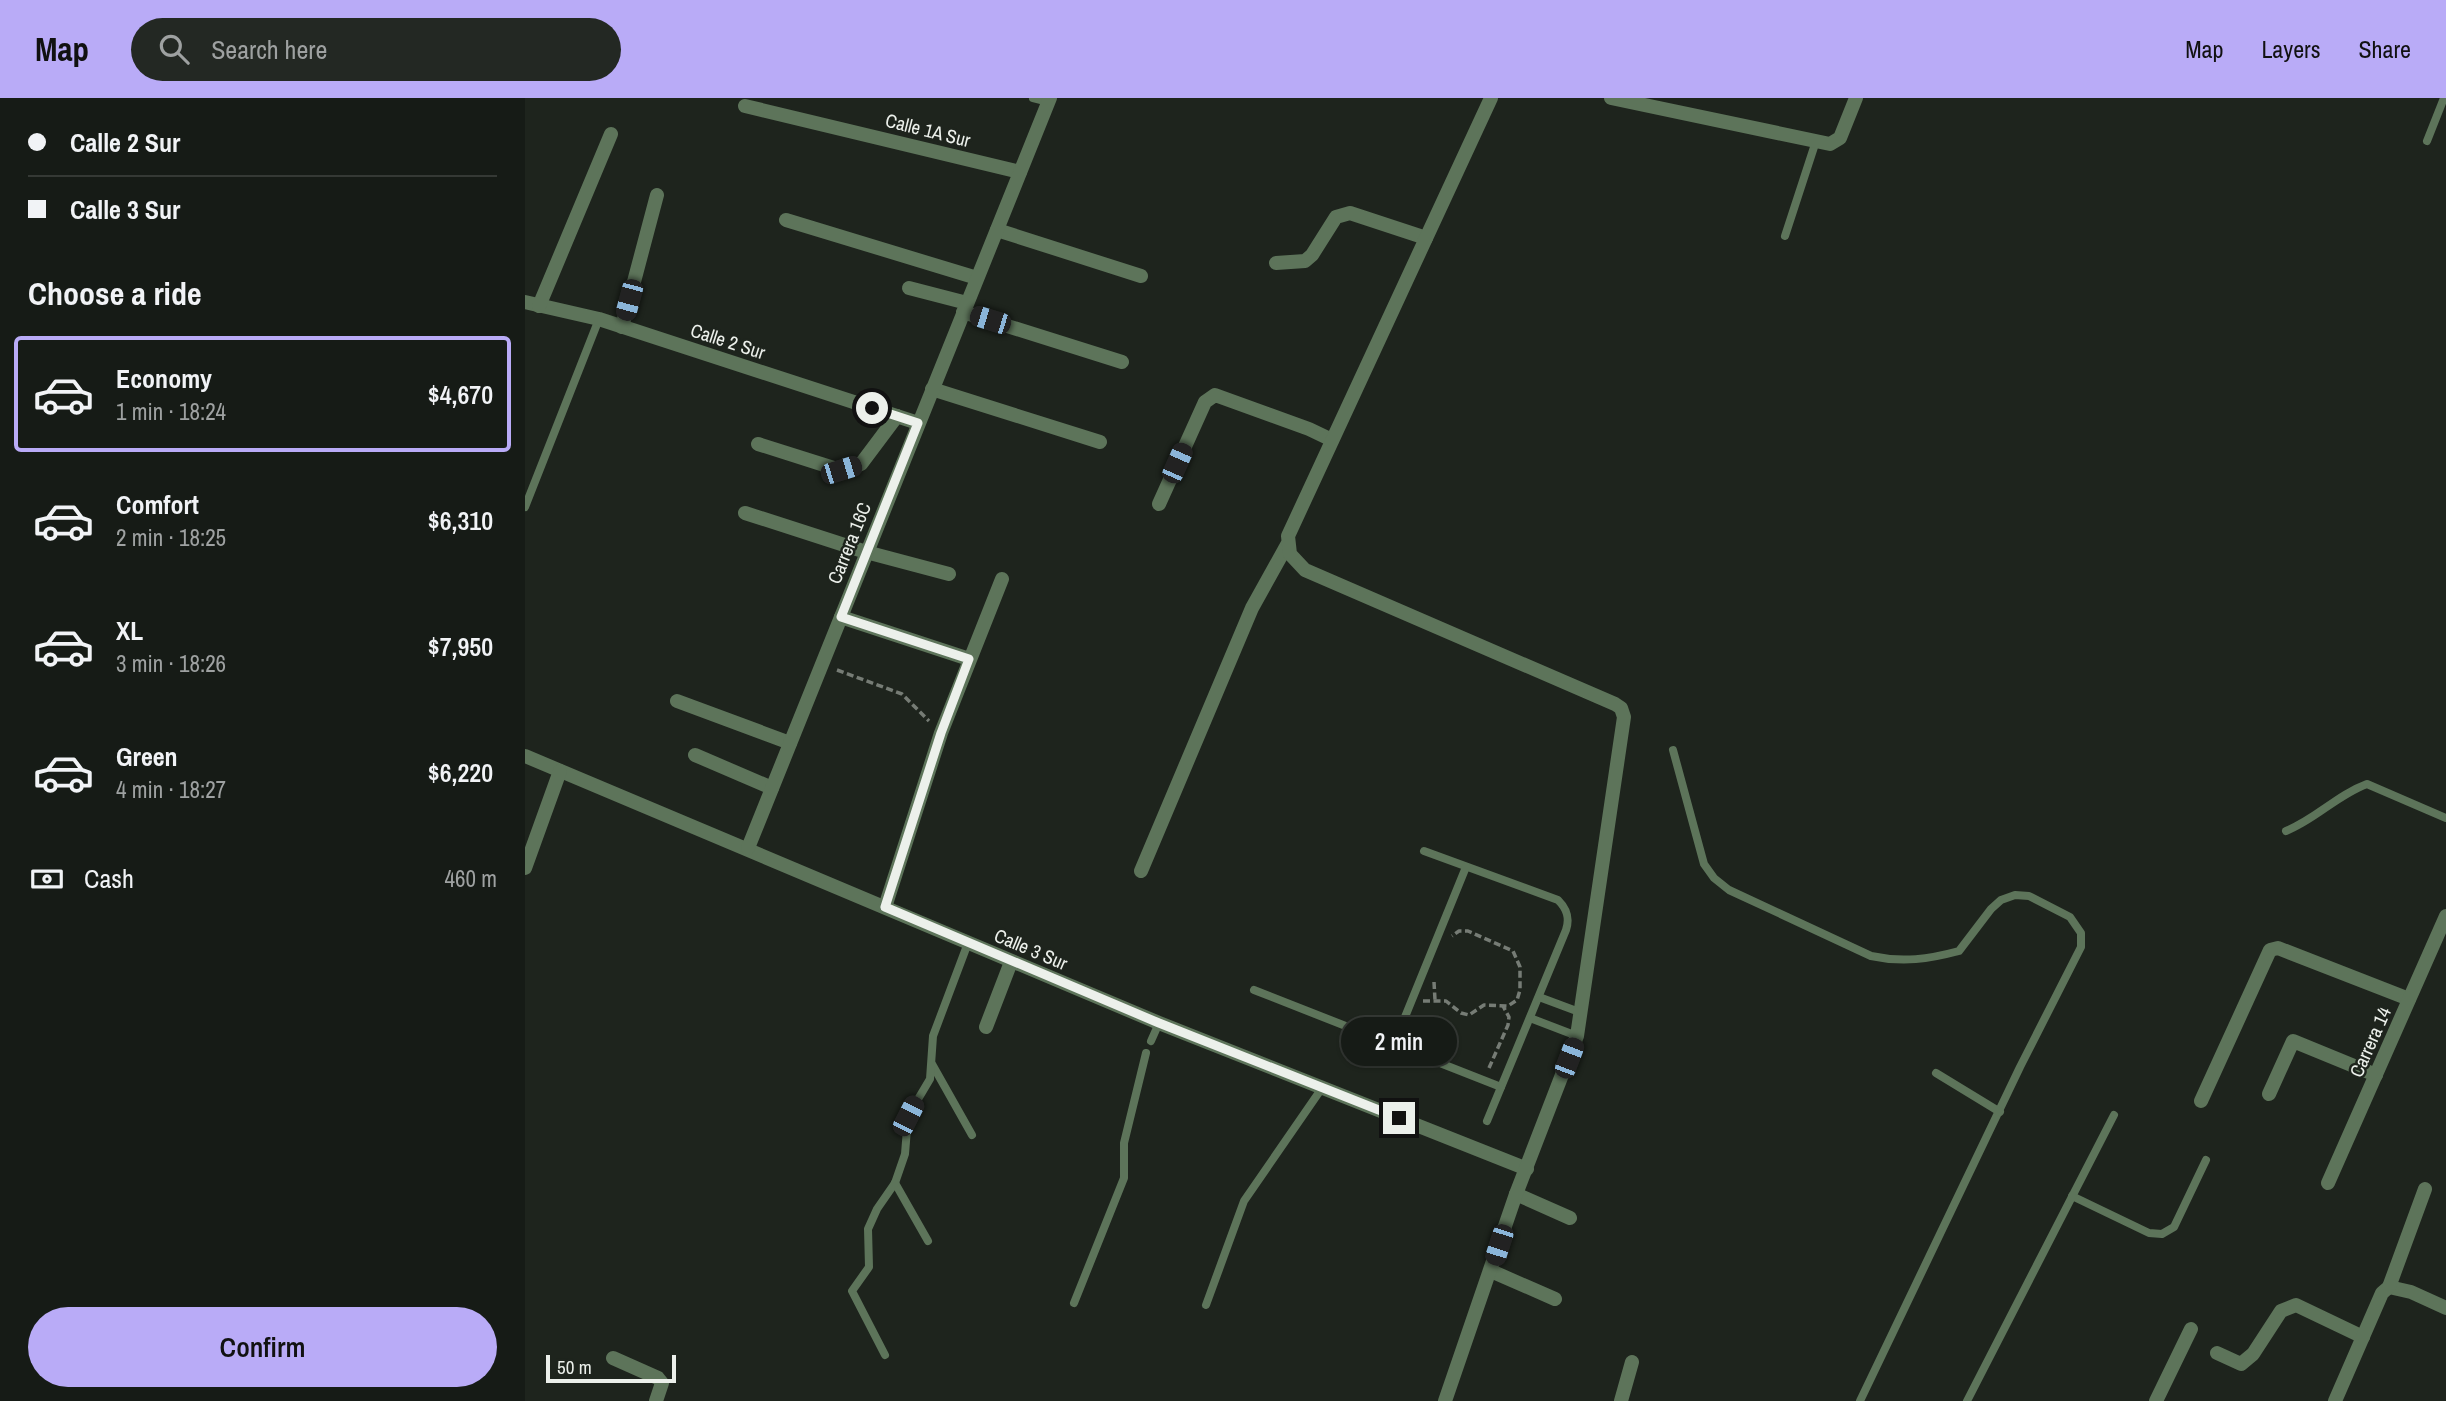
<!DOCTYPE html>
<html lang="en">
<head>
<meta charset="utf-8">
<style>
  :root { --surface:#161b16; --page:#232823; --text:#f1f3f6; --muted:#9ea1a1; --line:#353935; --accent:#b9abf7 }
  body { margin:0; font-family:"Archivo Narrow",sans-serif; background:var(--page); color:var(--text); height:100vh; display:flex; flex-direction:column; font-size:26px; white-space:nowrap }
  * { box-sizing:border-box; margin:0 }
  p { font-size:23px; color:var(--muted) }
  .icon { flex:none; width:38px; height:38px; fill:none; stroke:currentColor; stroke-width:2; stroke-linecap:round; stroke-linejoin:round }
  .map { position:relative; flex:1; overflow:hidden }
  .drawer { display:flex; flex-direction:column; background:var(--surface); width:525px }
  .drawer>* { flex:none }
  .guide { display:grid; align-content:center; height:154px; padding:0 28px; background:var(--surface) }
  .scale { position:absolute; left:21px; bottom:18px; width:130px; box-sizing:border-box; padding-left:7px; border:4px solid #ecf0eb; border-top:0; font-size:19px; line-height:24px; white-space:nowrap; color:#ecf0eb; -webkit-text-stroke:5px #1e241d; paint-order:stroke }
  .end { position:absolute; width:32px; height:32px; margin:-16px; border:9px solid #ecf0eb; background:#111; box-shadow:0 0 0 4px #111 }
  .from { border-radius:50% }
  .bubble { position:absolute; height:49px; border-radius:24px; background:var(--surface); box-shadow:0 2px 5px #0004,0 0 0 2px var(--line); font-size:23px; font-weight:600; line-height:49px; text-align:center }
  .car { position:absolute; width:21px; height:42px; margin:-21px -10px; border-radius:9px; box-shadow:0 0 5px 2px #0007; background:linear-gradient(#222 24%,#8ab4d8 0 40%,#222 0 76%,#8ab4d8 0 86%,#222 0) }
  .guide b { display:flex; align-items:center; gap:24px; height:66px; font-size:26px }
  .guide b+b { border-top:2px solid var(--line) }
  .guide i { width:18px; height:18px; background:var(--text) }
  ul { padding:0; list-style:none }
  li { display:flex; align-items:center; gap:21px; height:116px; margin:0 14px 10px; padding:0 14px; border:4px solid transparent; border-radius:7px }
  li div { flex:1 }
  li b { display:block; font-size:26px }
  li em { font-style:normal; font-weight:600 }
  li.selected { border-color:var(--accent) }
  li>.icon { width:63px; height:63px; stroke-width:1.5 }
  h2 { padding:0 28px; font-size:32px; line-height:84px }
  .pay { display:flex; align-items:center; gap:18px; height:77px; padding:0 28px; font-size:26px }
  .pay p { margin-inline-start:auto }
  .cta { display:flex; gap:14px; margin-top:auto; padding:14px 28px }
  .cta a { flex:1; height:80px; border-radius:42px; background:var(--accent); color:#111; font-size:28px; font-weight:600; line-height:80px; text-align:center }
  header { display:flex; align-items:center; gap:42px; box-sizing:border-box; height:98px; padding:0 35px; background:var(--accent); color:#111 }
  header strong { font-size:33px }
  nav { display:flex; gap:38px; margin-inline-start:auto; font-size:24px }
  .search { width:490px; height:63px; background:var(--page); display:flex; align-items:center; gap:18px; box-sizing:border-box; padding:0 24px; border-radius:38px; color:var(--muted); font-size:26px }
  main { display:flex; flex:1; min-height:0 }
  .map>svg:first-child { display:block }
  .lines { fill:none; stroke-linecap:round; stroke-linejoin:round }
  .path { stroke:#767c75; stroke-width:3.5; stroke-dasharray:7 3.5; stroke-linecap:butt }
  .lane { stroke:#5d745a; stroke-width:8 }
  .street { stroke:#5d745a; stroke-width:14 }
  .route { stroke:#ecf0eb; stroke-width:9 }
  .labels { text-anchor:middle; stroke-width:5; stroke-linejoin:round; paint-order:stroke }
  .street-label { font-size:19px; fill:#ecf0eb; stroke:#1e241d }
</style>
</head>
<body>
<header>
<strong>Map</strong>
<div class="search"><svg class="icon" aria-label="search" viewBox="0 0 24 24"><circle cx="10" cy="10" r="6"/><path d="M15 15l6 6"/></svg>Search here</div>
<nav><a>Map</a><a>Layers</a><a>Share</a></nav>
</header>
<main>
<section class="drawer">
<div class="guide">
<b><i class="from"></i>Calle 2 Sur</b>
<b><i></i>Calle 3 Sur</b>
</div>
<h2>Choose a ride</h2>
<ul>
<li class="selected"><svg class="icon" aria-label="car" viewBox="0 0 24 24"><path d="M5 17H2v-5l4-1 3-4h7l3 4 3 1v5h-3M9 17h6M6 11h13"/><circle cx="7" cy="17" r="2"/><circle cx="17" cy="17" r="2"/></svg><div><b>Economy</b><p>1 min · 18:24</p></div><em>$4,670</em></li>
<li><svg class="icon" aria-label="car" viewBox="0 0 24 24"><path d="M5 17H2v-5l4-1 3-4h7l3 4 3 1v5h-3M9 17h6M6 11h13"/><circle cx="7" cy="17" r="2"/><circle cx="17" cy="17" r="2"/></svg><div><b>Comfort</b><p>2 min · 18:25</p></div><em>$6,310</em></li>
<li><svg class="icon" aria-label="car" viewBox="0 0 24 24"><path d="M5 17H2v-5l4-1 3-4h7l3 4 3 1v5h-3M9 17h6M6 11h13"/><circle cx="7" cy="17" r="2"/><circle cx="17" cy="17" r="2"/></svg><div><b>XL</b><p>3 min · 18:26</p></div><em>$7,950</em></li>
<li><svg class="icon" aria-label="car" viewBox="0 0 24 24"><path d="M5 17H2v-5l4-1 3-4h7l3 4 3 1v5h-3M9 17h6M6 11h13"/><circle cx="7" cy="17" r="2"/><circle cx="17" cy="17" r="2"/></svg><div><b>Green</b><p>4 min · 18:27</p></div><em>$6,220</em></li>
</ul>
<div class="pay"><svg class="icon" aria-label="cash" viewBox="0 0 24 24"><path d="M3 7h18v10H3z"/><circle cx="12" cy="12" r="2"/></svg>Cash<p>460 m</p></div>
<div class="cta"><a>Confirm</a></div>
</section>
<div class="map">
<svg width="1921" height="1303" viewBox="0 0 1921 1303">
  <rect width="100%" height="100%" fill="#1e241d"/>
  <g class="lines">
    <g class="path">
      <path d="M312 572 377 596 404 623"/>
      <path d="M909 884 910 902"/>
      <path d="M898 903H921L936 915 944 917 959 907 983 908 992 902 995 892V869L988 853 943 833H934L927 838"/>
      <path d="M964 970 983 927 984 919 978 908"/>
    </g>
    <g class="lane">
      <path d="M508 0 524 4"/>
      <path d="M1902 43 1919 0"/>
      <path d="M1260 138 1291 43"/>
      <path d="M0 409 74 221"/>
      <path d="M1148 652 1179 766 1189 780 1204 792 1346 858C1378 865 1404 861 1434 853L1466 811 1476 802 1490 797 1504 798 1545 819 1556 835V849L1495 969 1335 1303"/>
      <path d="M1761 733C1791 721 1812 697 1842 686L1921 720"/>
      <path d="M899 753 1033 802C1042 811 1045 820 1041 832L962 1023"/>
      <path d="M729 892 976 989"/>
      <path d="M1014 899 1057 915"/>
      <path d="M1005 920 1052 938"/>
      <path d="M626 943 634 925"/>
      <path d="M869 946 941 769"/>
      <path d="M407 966 447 1037"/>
      <path d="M1411 975 1475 1014"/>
      <path d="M370 1085 403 1143"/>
      <path d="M1547 1098 1624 1135 1637 1136 1649 1129 1681 1062"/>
      <path d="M549 1205 599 1080V1045L621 955"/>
      <path d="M681 1207 719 1103 797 990"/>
      <path d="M360 1257 327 1193 344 1169 343 1131 352 1111 370 1085 380 1056 383 1018 405 981 408 938 443 845"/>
      <path d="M1442 1303 1589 1017"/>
    </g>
    <g class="street">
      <path d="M1086 0 1305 46 1315 40 1331 0"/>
      <path d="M220 8 495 74"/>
      <path d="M261 122 452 180"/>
      <path d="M472 132 616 178"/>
      <path d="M751 165 780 163 787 157 811 119 825 115 901 140"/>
      <path d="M384 190 442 205"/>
      <path d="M0 204 74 221 393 325"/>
      <path d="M14 208 86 36"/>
      <path d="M438 214 597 264"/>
      <path d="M97 229 132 97"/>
      <path d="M407 291 575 344"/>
      <path d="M233 346 315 372 336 366 372 318"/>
      <path d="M634 406 680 304 690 297 784 331 807 342"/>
      <path d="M220 415 341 454 424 476"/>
      <path d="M316 519 444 561"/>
      <path d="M152 603 265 645"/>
      <path d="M170 657 247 690"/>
      <path d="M0 658 634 925 1002 1071"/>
      <path d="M223 750 525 0"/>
      <path d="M0 770 35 673"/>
      <path d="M616 773 727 510 762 447"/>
      <path d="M360 809 416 635 477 481"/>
      <path d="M461 929 486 864"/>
      <path d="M1744 996 1768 943 1851 977"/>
      <path d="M1676 1003 1745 852 1753 850 1884 901"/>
      <path d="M1803 1085 1921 818"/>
      <path d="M991 1096 1045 1120"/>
      <path d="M966 1173 1030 1201"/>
      <path d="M1864 1189 1886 1194 1921 1210"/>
      <path d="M1692 1255 1716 1266 1728 1256 1756 1213 1771 1207 1838 1239"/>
      <path d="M88 1260 133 1280 137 1285 131 1303"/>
      <path d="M920 1303 991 1096 1052 938 1099 619 1096 610 1090 606 780 472 765 456 763 438 966 0"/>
      <path d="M1096 1303 1107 1264"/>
      <path d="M1631 1303 1666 1231"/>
      <path d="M1810 1303 1857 1195 1864 1189 1900 1091"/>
    </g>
  </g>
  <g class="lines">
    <path class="route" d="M347 310 393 325 316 519 444 561 416 635 360 809 634 925 874 1020"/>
  </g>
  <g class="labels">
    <g class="street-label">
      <text transform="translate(403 32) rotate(14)" y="7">Calle 1A Sur</text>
      <text transform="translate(203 243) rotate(18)" y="7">Calle 2 Sur</text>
      <text transform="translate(324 445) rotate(-68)" y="7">Carrera 16C</text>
      <text transform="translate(506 851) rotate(23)" y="7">Calle 3 Sur</text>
      <text transform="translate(1845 944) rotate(-66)" y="7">Carrera 14</text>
    </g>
  </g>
</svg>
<div class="scale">50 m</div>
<i class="end from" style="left:347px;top:310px"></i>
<i class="end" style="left:874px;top:1020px"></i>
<div class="bubble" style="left:816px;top:919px;width:116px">2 min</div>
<i class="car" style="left:104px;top:202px;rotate:195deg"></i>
<i class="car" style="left:465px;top:222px;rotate:287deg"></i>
<i class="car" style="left:652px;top:365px;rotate:24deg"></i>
<i class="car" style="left:316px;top:372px;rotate:73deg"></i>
<i class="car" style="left:1044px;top:960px;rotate:21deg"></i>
<i class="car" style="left:383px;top:1018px;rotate:27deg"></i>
<i class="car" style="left:974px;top:1147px;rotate:198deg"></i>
</div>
</main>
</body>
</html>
